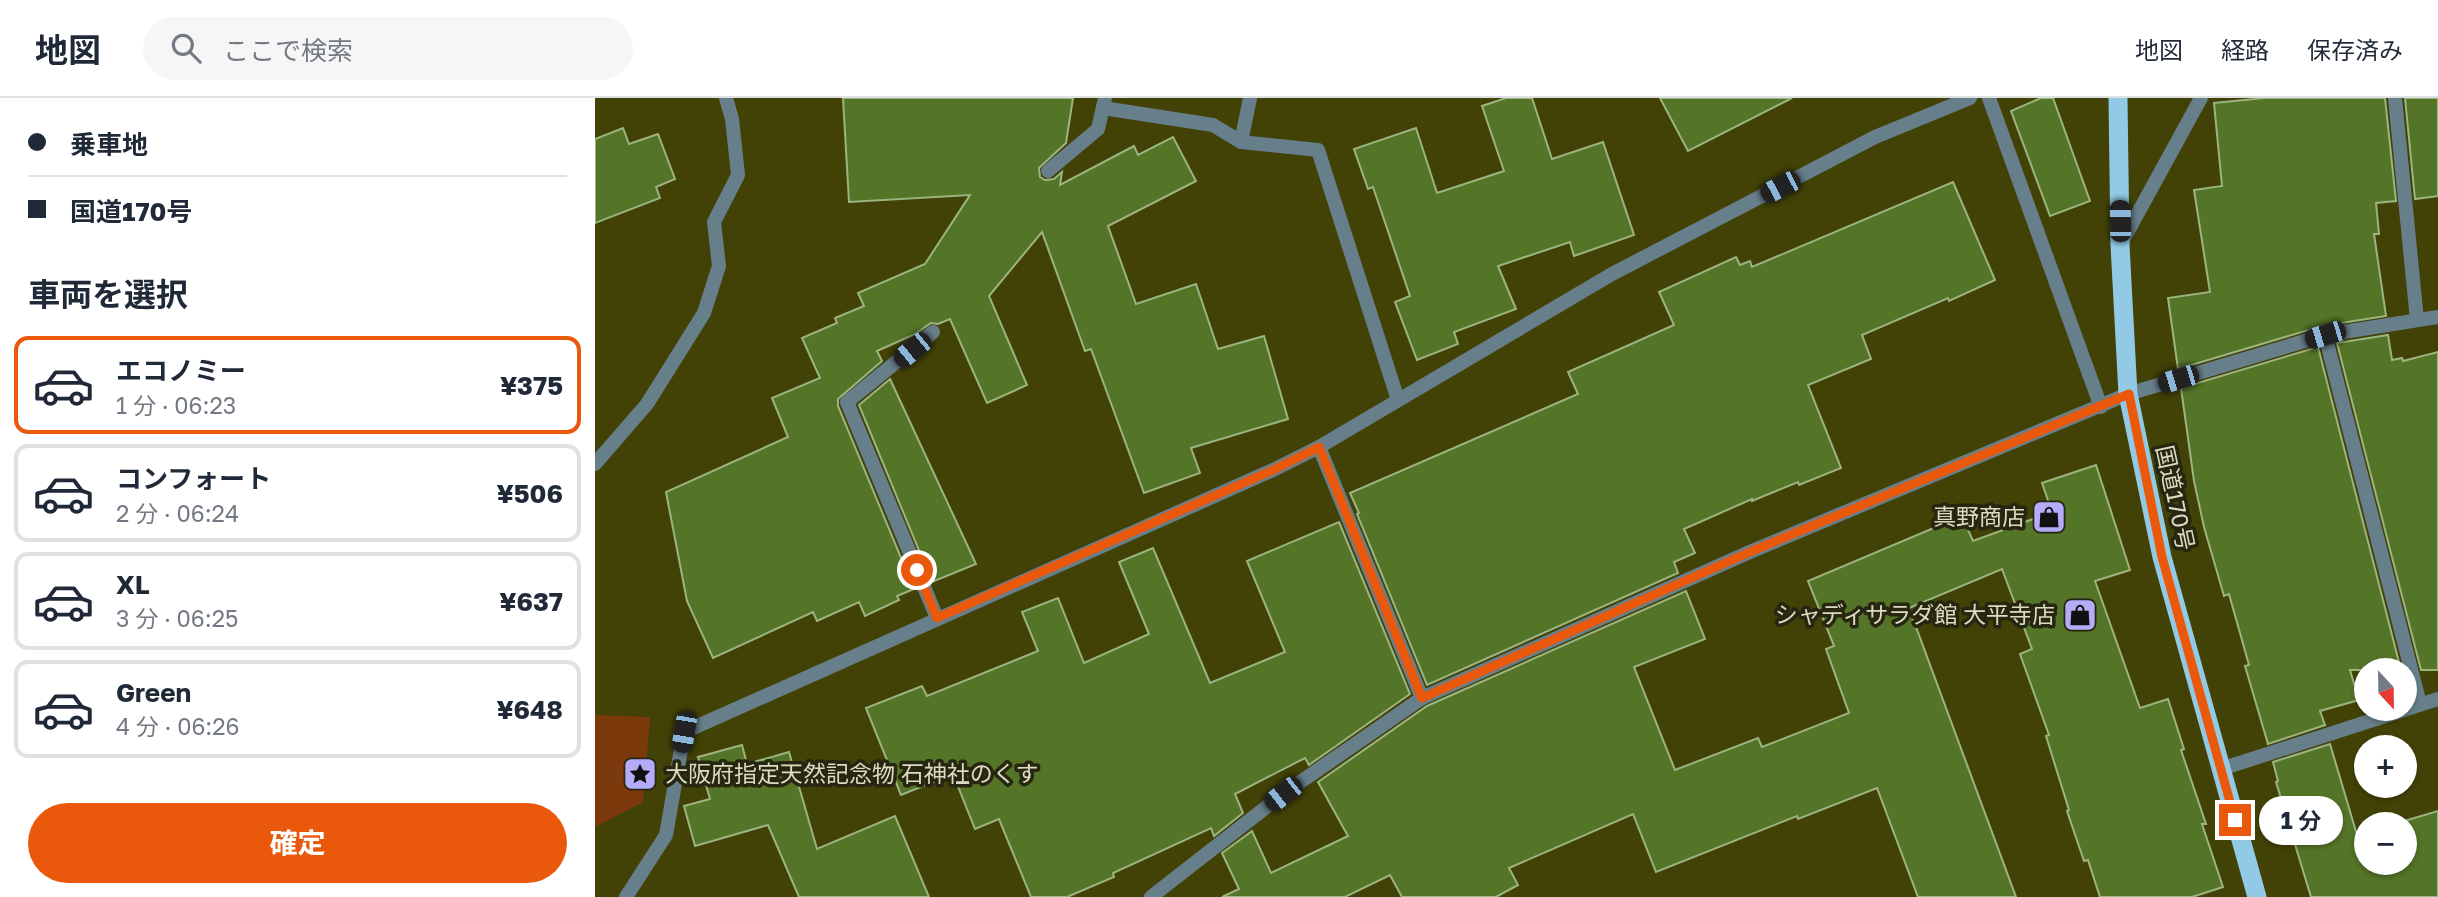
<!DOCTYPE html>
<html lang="ja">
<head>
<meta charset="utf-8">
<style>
  :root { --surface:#fff; --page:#f6f6f7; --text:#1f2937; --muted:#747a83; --line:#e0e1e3; --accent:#ea580c }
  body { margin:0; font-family:"Golos Text","Noto Sans JP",sans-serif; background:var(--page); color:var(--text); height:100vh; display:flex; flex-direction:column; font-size:26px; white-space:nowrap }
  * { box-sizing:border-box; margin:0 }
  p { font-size:23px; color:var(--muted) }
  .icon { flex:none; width:38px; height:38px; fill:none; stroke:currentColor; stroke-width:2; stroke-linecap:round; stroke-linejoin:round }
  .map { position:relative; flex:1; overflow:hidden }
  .side { display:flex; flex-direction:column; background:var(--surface); width:595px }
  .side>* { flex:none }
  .hud { display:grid; align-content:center; height:154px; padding:0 28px; background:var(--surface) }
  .needle { width:46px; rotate:158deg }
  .tools { position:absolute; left:1759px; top:560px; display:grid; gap:14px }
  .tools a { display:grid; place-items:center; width:63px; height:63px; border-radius:50%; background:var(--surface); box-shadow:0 2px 5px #0004; font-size:35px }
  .end { position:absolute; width:32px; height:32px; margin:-16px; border:9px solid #ea580c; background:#fff; box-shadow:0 0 0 4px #fff }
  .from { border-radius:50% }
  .bubble { position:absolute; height:49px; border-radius:24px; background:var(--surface); box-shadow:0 2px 5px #0004; font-size:23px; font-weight:700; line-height:49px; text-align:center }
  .car { position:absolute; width:21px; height:42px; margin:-21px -10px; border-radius:9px; box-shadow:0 0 5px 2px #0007; background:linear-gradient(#222 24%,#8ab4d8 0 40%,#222 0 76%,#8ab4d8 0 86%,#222 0) }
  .hud b { display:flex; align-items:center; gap:24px; height:66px; font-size:26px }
  .hud b+b { border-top:2px solid var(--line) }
  .hud i { width:18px; height:18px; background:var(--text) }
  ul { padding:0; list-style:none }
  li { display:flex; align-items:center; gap:21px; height:98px; margin:0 14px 10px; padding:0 14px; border:4px solid var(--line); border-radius:14px }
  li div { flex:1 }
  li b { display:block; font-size:26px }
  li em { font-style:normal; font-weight:700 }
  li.current { border-color:var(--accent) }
  li>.icon { width:63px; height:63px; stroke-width:1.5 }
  h2 { padding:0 28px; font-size:32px; line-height:84px }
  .primary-button { display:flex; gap:14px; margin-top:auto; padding:14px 28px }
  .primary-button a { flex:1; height:80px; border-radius:42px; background:var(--accent); color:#fff; font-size:28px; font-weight:700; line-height:80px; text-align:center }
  header { display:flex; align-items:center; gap:42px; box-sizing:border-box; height:98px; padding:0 35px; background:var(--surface); border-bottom:2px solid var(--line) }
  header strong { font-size:33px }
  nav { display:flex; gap:38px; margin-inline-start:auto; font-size:24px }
  .search { width:490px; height:63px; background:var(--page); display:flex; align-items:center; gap:18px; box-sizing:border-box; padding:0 24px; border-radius:38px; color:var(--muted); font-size:26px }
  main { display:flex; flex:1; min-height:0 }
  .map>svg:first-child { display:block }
  .green { fill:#7c390b }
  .building { fill:#547427; stroke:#9cb481; stroke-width:2 }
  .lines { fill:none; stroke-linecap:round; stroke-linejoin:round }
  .service { stroke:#677f8b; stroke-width:14 }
  .minor { stroke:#677f8b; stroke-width:14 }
  .trunk { stroke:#92cae5; stroke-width:19 }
  .route { stroke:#ea580c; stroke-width:9 }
  .labels { text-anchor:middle; stroke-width:7; stroke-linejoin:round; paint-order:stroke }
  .street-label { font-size:23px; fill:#dadbbf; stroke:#272711 }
  .poi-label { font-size:23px; fill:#dadbbf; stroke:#272711; text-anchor:end }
</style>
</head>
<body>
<header>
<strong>地図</strong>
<div class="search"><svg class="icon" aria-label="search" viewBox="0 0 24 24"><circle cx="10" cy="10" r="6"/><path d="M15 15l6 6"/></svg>ここで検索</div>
<nav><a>地図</a><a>経路</a><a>保存済み</a></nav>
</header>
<main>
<section class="side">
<div class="hud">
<b><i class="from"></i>乗車地</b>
<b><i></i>国道170号</b>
</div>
<h2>車両を選択</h2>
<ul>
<li class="current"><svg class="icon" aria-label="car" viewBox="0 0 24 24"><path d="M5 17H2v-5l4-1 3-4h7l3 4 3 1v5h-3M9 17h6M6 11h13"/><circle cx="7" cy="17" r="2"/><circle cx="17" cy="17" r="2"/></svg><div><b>エコノミー</b><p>1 分 · 06:23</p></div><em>¥375</em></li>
<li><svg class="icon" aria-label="car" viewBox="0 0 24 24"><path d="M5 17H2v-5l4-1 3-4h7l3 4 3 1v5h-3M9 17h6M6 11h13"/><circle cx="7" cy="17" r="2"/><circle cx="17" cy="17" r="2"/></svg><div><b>コンフォート</b><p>2 分 · 06:24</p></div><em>¥506</em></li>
<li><svg class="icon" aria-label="car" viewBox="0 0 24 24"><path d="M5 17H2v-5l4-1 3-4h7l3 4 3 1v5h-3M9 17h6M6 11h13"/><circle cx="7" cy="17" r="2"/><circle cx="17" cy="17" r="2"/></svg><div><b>XL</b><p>3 分 · 06:25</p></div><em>¥637</em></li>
<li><svg class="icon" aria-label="car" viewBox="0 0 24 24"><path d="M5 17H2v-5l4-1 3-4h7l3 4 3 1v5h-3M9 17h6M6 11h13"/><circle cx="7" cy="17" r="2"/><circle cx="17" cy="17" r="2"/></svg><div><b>Green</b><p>4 分 · 06:26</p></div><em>¥648</em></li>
</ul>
<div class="primary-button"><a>確定</a></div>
</section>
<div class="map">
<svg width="1843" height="799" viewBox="0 0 1843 799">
  <rect width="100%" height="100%" fill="#424207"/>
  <path class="green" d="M0 617 55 619 48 704 0 729Z"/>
  <g class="building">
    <path d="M248 0H478L471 45 444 70 445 79 450 82 459 81 467 74 465 87 539 48 543 57 578 39 601 83 513 128 541 206 601 186 623 251 669 238 693 321 596 350 605 375 549 395 496 251 490 253 447 134 394 198 432 287 392 305 355 221 343 226 336 225 320 236 282 253 287 263 243 301V308L319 491 302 498 304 502 270 518 264 504 222 523 218 514 118 560 92 503 71 394 193 339 177 300 225 280 207 240 242 225 240 220 269 208 263 195 330 166 375 97 254 104Z"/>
    <path d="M911 0H937L957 61 1008 44 1039 137 979 158 975 144 903 168 921 211 859 234 863 246 822 262 800 204 815 198 778 89 773 91 759 51 821 30 842 95 909 73 887 8Z"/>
    <path d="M1065 0H1197L1093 53Z"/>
    <path d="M1446 0H1458L1495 103 1455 118 1416 13Z"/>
    <path d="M1670 0H1790L1801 103 1781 105 1784 136H1779L1791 218 1727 228 1583 271 1573 200 1615 194 1599 92 1627 88 1619 5Z"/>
    <path d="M1810 0H1843V98L1820 101Z"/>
    <path d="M28 30 34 46 63 36 80 81 61 89 65 100 0 125V41Z"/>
    <path d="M1358 84 1400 182 1354 203 1353 200 1267 237 1276 261 1213 287 1246 370 1204 387 1203 384 1157 403V401L1089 431 1100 455 1079 464 1083 475 832 587 762 416 764 415 755 395 983 296 973 274 1079 227 1064 194 1141 159 1145 167 1155 163 1157 169Z"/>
    <path d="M1793 237 1797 262 1807 260 1808 263 1843 254V572H1826L1742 245Z"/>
    <path d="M1723 249 1806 572H1755L1764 602 1725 613 1730 627 1673 646 1650 568 1654 567 1634 496 1629 498 1609 429 1599 383 1586 290Z"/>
    <path d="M295 281 381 466 337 484 264 307Z"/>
    <path d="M1501 367 1535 472 1500 483 1545 610 1573 601 1589 651 1586 652 1611 726H1607L1628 789 1597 799H1505L1493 762 1489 763 1472 713 1474 712 1451 638 1454 637 1425 556 1437 551 1407 471 1314 510 1421 799H1323L1282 690 1203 721 1202 718 1061 774 1038 716 914 770 923 787 901 799H807L795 777 750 799H627L644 791 627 755 657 733 676 775 753 738 723 684 832 608 1091 493 1110 541 1039 569 1080 672 1163 640 1167 649 1254 615 1231 551 1239 548 1213 483 1367 418 1378 443 1457 414 1447 385Z"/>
    <path d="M744 424 815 596 714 667 710 660 640 696 648 715 619 738 616 730 518 775 519 779 472 799H436L404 721 380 731 358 676 306 697 271 610 327 588 332 598 443 553 427 514 463 500 489 565 554 536 524 464 558 450 615 585 690 554 652 463Z"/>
    <path d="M1735 646 1762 737 1771 734V765H1810V726H1799L1843 713V799H1716L1681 684 1683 683 1678 664Z"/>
    <path d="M147 647 152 666 194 654 222 751 300 718 334 799H204L173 727 100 748 89 708 115 701 103 659Z"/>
  </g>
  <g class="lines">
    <path class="service" d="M338 234 252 304 342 520"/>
    <g class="minor">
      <path d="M1394 0 1506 309"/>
      <path d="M1800 0 1822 222"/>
      <path d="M508 10 618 27 646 44 723 52 803 302"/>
      <path d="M646 44 655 0"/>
      <path d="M453 73 503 31 510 0"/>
      <path d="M1526 146 1606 0"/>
      <path d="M1730 237 1825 606"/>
      <path d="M724 349 827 600"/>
      <path d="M0 366 52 306 109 215 124 168 119 124 143 77 137 21 131 0"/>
      <path d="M1626 671 1843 601"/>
      <path d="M31 799 71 737 89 634 678 372 724 349 1017 176 1280 39 1375 0"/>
      <path d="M556 799 688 696 827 600 1157 453 1533 296 1730 237 1843 219"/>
    </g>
    <path class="trunk" d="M1523 0 1525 147 1533 296 1567 459 1662 799"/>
  </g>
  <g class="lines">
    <path class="route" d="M322 472 342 520 678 372 724 349 827 600 1157 453 1534 296 1567 459 1640 722"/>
  </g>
  <defs>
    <symbol id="shop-square" viewBox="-11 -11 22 22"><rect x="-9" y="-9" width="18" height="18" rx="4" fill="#b4acf9" stroke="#272711"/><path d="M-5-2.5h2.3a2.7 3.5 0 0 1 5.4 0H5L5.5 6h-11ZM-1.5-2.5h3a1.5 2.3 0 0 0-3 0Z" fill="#111"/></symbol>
    <symbol id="sight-square" viewBox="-11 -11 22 22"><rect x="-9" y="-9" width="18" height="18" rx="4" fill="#b4acf9" stroke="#272711"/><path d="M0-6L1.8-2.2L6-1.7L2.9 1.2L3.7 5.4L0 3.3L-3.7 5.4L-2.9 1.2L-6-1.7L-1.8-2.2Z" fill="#111"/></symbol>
  </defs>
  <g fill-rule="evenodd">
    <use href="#shop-square" x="1435" y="400" width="38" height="38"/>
    <use href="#shop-square" x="1466" y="498" width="38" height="38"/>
    <use href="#sight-square" x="26" y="657" width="38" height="38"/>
  </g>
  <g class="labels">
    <g class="street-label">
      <text transform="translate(1580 400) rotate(78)" y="8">国道170号</text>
    </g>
    <g class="poi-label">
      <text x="1430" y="427">真野商店</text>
      <text x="1460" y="525">シャディサラダ館 大平寺店</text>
      <text x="70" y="684" text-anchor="start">大阪府指定天然記念物 石神社のくす</text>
    </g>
  </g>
</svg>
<div class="tools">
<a><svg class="needle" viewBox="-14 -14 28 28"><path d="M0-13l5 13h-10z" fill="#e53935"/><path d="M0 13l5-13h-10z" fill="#747a83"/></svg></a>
<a>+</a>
<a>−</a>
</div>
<i class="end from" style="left:322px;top:472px"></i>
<i class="end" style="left:1640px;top:722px"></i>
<div class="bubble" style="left:1664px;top:698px;width:84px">1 分</div>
<i class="car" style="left:1185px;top:89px;rotate:243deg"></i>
<i class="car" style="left:1525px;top:123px;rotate:359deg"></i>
<i class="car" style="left:1730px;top:237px;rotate:253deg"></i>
<i class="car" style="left:317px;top:252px;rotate:231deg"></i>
<i class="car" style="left:1583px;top:281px;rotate:253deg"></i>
<i class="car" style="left:89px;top:634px;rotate:190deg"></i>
<i class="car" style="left:688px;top:696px;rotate:232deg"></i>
</div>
</main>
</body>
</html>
